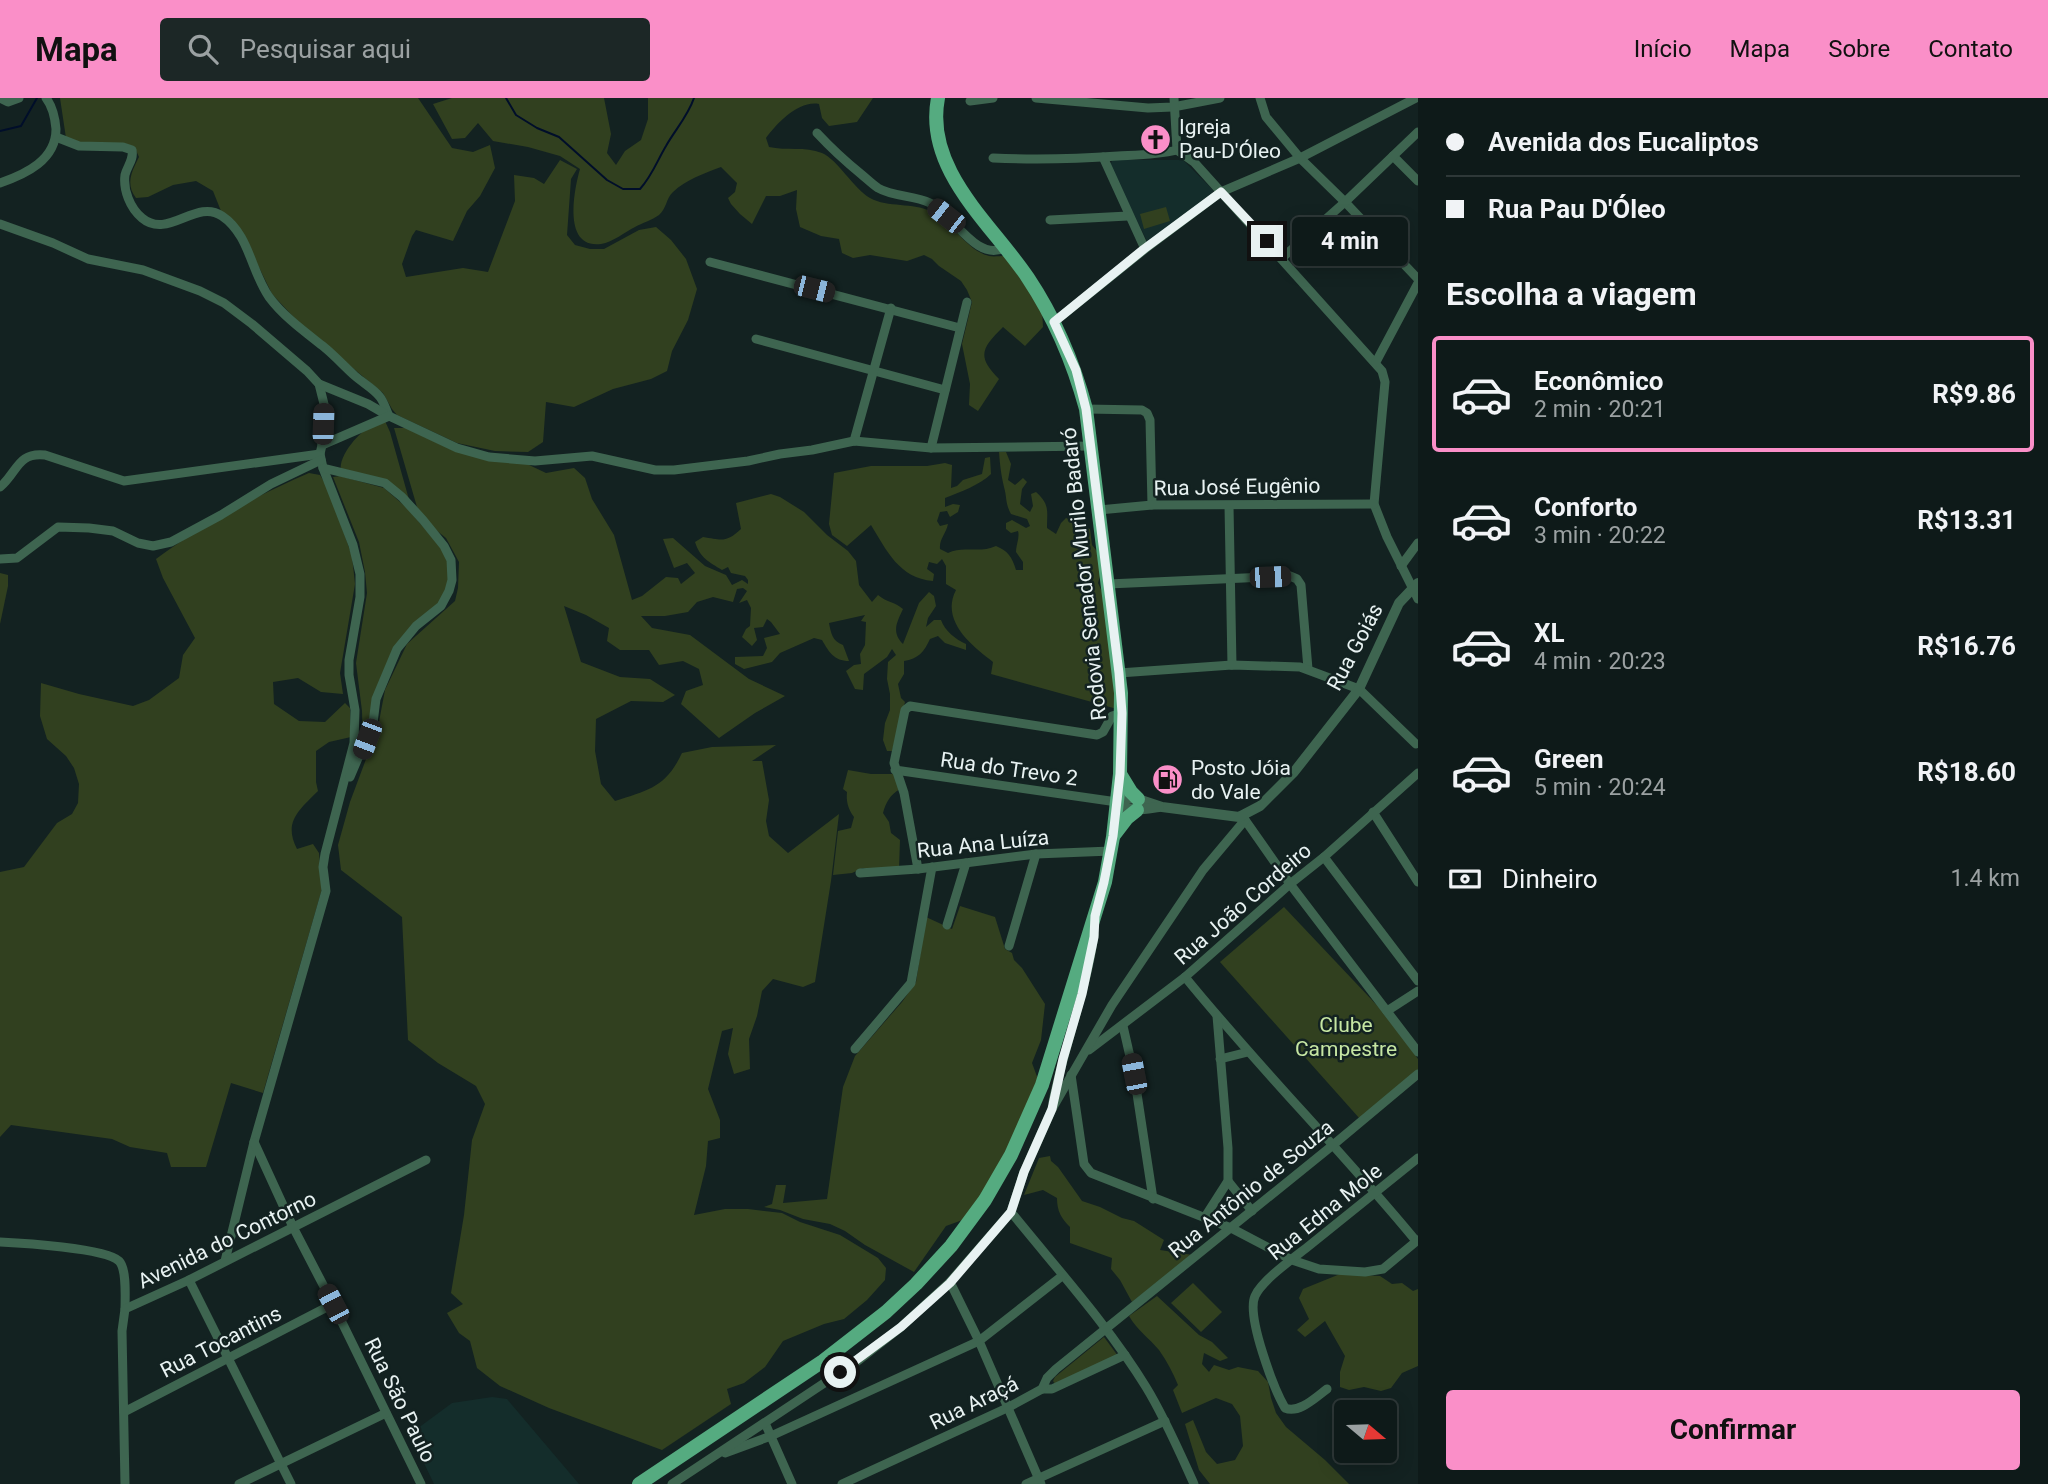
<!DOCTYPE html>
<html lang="pt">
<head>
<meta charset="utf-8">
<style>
  :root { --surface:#0e1a19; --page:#1c2726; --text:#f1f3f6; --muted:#9ba1a2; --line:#2e3838; --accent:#fa8fc8 }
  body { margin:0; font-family:Roboto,sans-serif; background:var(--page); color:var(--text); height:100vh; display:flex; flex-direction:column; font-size:26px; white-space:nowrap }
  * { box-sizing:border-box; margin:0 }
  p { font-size:23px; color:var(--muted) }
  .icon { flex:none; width:38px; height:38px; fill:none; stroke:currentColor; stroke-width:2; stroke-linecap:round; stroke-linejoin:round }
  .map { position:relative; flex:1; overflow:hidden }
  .details { display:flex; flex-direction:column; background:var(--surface); width:630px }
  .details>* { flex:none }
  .banner { display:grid; align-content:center; height:154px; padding:0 28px; background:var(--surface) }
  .needle { width:46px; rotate:109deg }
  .fabs { position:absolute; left:1334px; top:1302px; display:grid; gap:14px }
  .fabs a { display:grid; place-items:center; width:63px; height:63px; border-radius:7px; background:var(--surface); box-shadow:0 4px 18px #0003,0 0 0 2px var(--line); font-size:35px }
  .end { position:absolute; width:32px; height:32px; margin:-16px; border:9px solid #e8f2f2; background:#111; box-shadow:0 0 0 4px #111 }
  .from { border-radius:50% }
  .bubble { position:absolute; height:49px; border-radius:7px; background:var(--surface); box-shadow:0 4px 18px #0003,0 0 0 2px var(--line); font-size:23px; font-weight:700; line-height:49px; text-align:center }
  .car { position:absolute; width:21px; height:42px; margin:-21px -10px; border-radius:9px; box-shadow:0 0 5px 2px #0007; background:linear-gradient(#222 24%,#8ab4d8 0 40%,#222 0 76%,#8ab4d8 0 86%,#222 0) }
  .banner b { display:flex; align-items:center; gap:24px; height:66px; font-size:26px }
  .banner b+b { border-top:2px solid var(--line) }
  .banner i { width:18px; height:18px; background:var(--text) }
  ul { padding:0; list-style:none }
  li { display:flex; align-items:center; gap:21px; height:116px; margin:0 14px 10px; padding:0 14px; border:4px solid transparent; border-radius:7px }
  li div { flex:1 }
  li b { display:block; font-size:26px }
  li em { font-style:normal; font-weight:700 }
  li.selected { border-color:var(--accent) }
  li>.icon { width:63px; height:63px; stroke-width:1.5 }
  h2 { padding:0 28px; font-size:32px; line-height:84px }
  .pay { display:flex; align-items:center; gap:18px; height:77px; padding:0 28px; font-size:26px }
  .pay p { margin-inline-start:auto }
  .cta { display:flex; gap:14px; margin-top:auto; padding:14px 28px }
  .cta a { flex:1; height:80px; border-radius:7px; background:var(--accent); color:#111; font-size:28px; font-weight:700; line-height:80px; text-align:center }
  header { display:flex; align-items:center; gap:42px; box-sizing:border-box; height:98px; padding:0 35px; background:var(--accent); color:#111 }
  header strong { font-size:33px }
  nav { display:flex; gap:38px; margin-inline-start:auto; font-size:24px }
  .search { width:490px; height:63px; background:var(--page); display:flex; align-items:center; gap:18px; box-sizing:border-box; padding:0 24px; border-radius:7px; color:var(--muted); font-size:26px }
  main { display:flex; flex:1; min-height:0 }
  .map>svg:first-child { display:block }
  .built { fill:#142d2b }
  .green { fill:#31401f }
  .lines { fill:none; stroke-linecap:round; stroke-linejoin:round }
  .stream { stroke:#000e2a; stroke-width:2 }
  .minor { stroke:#3e6550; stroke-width:9 }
  .tertiary { stroke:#3e6550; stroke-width:10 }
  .primary { stroke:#55ab80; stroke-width:14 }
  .route { stroke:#e8f2f2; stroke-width:9 }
  .labels { text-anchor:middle; stroke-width:5; stroke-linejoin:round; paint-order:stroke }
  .poi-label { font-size:21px; fill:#e8f2f2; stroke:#132221; text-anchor:start }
  .street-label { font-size:21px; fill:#e8f2f2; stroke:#132221 }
  .park-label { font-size:21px; fill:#c6e6a3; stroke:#132221 }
</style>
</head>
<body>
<header>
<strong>Mapa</strong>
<div class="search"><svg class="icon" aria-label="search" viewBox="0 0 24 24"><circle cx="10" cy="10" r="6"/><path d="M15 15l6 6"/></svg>Pesquisar aqui</div>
<nav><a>Início</a><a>Mapa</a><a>Sobre</a><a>Contato</a></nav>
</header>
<main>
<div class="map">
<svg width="1418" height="1386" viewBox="0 0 1418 1386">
  <rect width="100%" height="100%" fill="#132221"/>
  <g class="built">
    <path d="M1116 62H1183L1214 93 1148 145 1110 68 1112 63Z"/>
    <path d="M492 1299 507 1301 579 1386H434L410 1336 452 1305Z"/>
  </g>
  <g class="green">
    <path d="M60 0H418L452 50 473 54 490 47 495 70 480 98 467 113 453 143 416 132 412 138 402 166 406 179 463 170 488 174 515 103 514 77 534 80 544 86 560 62 577 71 571 81 567 137 575 147 590 151H604L639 132 656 129 671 142 686 161 697 191 688 222 672 253 667 273 651 281 613 291 574 309 546 304 543 344 528 354 495 353 457 345 397 317 392 311 383 295 303 229 272 196 240 130 221 113 213 93 196 83 173 87 148 99 136 100C125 86 132 73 139 59L135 50 80 44 66 40Z"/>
    <path d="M452 0H604L611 36 607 55 616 67 625 53 641 42 648 21V0H873L857 24 829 28 822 20 819 6C799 2 777 25 766 40L769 49C786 53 805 48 822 55 838 62 853 90 870 100 888 110 912 104 933 114 953 125 966 152 989 158 993 159 1000 158 1005 158L1042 212 1043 229 1025 248 1003 229C982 250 976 258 999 281L978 313 969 307 970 286 962 246 972 204 967 192 961 183 939 168 932 161 924 157 907 163 870 157 853 160 842 155 839 141 821 138 800 129 796 111 797 92 780 98H766L752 126 740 116 731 106 728 100 735 94 737 85 721 69C705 75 685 82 673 94 666 100 667 110 659 117 652 122 642 125 635 129 625 134 613 144 601 146 562 151 574 92 580 71L560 58 528 49 493 43 478 25 465 40 452 41 433 6Z"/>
    <path d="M1166 109 1170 123 1144 131 1140 116Z"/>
    <path d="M385 323 390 334 410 405 396 391 341 373C338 357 360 333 374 326 375 325 384 323 385 323Z"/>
    <path d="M394 330H406L452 352 527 366 546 375 574 370 585 380 592 401 614 437 632 502 642 498 666 479 678 480 681 486 695 475 687 465 674 470 663 441 673 440 705 468 726 477 732 487 742 482 748 486V482L745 478 731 475 728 469 722 472C709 464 700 460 695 444L703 439C722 442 726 445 741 431L736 405 771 396 780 399 804 414 827 437 848 453 856 463 859 487 872 504 878 497C886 504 895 504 903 511 897 524 891 534 903 546L919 505 929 494 934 498 936 508 928 520 926 529 934 522H941C945 533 955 541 966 546V552L945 545 938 538 930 541C924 554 918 561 904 563V576L898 586 901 600 905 604 892 653H887L883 642 885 625 890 612V596L887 581 888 564 896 557 892 551 887 559 864 576 863 592 855 591 846 573 854 567 861 566 860 556 865 547 866 524 861 523 865 517 829 525C831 535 832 543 843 547L849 563C834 563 829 554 822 542L814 540 780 555 772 564 744 571 735 566V559L763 558 767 550 764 540 780 536 771 524 767 521 763 529 754 530 757 542 752 548 742 539 746 531 750 528 751 510 747 502 739 505 747 493 743 490 737 491 733 504 713 499 697 504 688 514 665 518H641L652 530 690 537 749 581 785 598 755 615 719 640 681 606 686 593 703 587 699 571 683 563 659 567 649 552H620L607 543 609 530 586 517 564 508 581 564 620 579 650 581 675 597 663 604 631 603 596 621 595 653 601 686 615 703C649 692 666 689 682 655L712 649 776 647 752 663H762L769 702 766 723 769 738 788 755 839 716 831 783 815 884 803 889 773 881 762 893 757 918 749 941 750 971 734 976 728 956 733 930 722 933 708 991 720 1022V1040L708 1043 706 1068 694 1117 725 1111H748L782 1115 800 1124 840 1137 878 1160 886 1170 885 1182 867 1202 844 1221 824 1226 783 1243 765 1269 744 1285 727 1291 731 1306 662 1352 549 1310 500 1288 477 1270 470 1243 459 1235 447 1215 463 1206 451 1195 464 1117 472 1042 485 1006 476 988 438 965 408 942 402 819 341 772 338 747 350 704 378 629 385 592 407 546 455 503 458 490 459 464 446 440 431 428 417 409Z"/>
    <path d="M999 354H1006L1011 366 1008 382 1015 387 1023 380 1027 384 1022 391 1020 406 1030 414 1033 408 1031 396 1036 394C1050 407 1047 412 1047 430L1056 436 1061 425 1066 420 1090 431 1092 447 1100 457 1102 471 1098 485 1106 502 1117 611 991 576 993 564C972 548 940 523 956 492L946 486V468L942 461 937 466 929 464 927 471 934 476 933 483C899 480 887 453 871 427L847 448 832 437 829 426 834 375 871 368H927L945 365 952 367 951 390 957 388 963 382 982 376 985 360 990 359 991 376C980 387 960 394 945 400V409L953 406 960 407 958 414 950 419 947 413 940 414 937 423 940 428 948 426C946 436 939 441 940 451L948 455C963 447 979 456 996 448 1008 453 1012 459 1016 472H1023V464L1016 454C1016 447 1020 439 1018 433L1011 435 1006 431V425L1012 422 1026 430 1030 428 1027 421 1011 416C1005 405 1007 399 1004 389 1001 376 1000 367 999 354Z"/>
    <path d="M309 375 320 377 329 392 352 458 355 486 340 575 343 596 321 594 298 580 273 584 274 606 299 623 325 624 345 605 350 610 351 639 329 644 316 653V684L318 693C299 712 283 724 297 751L313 746 319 755 322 791 263 995 231 985 206 1069H171L167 1055 130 1049 112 1041 11 1027 0 1039V774L24 769 57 725 72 716 78 705 79 686 74 670 66 658 47 641 40 618 41 585 79 596 133 608 149 602 179 580 183 557 195 540 163 480 156 461C203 426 256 398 309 375Z"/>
    <path d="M340 378 384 390 407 410 442 451 448 463 450 482 439 506 395 551 363 648 362 613 356 565 367 495 365 474 359 444 333 379Z"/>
    <path d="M0 475 8 477V488L0 526Z"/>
    <path d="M848 672 871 676H896L900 691C890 697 886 704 883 715L889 724 891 735 900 742 899 771 872 773 863 770 852 775 833 777 838 733 851 730 854 719C848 711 846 703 847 694L843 691Z"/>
    <path d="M960 808 995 819 1005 851 1012 855 1014 862 1022 870 1045 906 1041 942 1032 965 1039 984 1003 1060 968 1120 946 1128 914 1174 865 1147 845 1133 830 1126 803 1121 780 1112 764 1109 772 1106 776 1087H786L783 1105 827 1101 843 989 855 958 902 904 916 884 926 819 952 831Z"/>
    <path d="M1284 809 1388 919 1418 961V974L1360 1021 1220 864Z"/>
    <path d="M1050 1058 1051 1063 1058 1069 1082 1103 1100 1109 1122 1120 1134 1123 1164 1142 1160 1152 1193 1157 1132 1204 1120 1182 1111 1171 1112 1160 1070 1145V1129C1061 1120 1057 1113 1057 1100L1043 1092 1024 1097 1039 1060Z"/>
    <path d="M1340 1176 1380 1178 1392 1186 1402 1185 1413 1193 1418 1191V1268L1402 1275 1391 1290 1381 1293 1364 1289 1349 1292 1340 1289V1274L1345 1258 1325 1223 1305 1239 1297 1232 1309 1221 1299 1200 1303 1191Z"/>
    <path d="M1193 1185 1222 1214 1201 1234 1171 1205Z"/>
    <path d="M1157 1198 1199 1237 1212 1244 1228 1260 1220 1263 1204 1255 1202 1266 1209 1274 1214 1267 1229 1272 1238 1269 1258 1273 1268 1284 1271 1300 1276 1315 1286 1329 1325 1362 1349 1386H1210L1199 1372 1185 1326 1193 1322 1206 1354 1217 1366 1235 1362 1243 1348 1240 1318 1232 1306 1216 1300 1182 1315 1173 1292 1178 1287C1173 1275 1167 1263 1159 1252 1149 1240 1137 1232 1129 1218Z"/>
    <path d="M1104 1239 1118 1258 1055 1286 1053 1283 1055 1279Z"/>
  </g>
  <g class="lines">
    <g class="stream">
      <path d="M506 0 516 17 537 30 559 39 607 82 623 91H640C652 78 657 63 666 48 675 32 688 18 694 0"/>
      <path d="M0 33 21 28 37 0"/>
    </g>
    <g class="minor">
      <path d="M0 0 8 4 19 0"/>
      <path d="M1036 0 1148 10 1173 9 1220 0"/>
      <path d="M1174 0 1177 52"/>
      <path d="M1260 0 1266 19 1300 60 1345 104 1418 181"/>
      <path d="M970 3 993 0"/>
      <path d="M817 35C831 50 845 63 861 76 866 80 872 86 878 90 893 99 914 97 930 105 953 116 976 164 1004 150"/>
      <path d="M56 39 79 48 123 49 132 52C134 62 127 68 125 77 123 92 130 110 142 120 168 142 196 100 222 118 249 136 251 173 269 199 284 219 305 234 324 249 335 258 345 269 355 278 363 285 374 291 380 299 384 304 386 312 389 318"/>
      <path d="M1177 52 1194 64 1221 94 1382 273 1385 284 1374 406 1387 439 1418 501"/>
      <path d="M1393 58 1418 83"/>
      <path d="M1103 59 1145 151"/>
      <path d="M993 60C1035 62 1076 61 1118 58 1138 57 1157 57 1177 52"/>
      <path d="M0 85C26 76 56 62 56 31 55 19 53 9 46 0"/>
      <path d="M1050 122 1128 118"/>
      <path d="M0 126 53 145 88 161 143 172 200 193 224 205 252 226 307 273 319 286 324 306 322 347 320 356 323 370 353 447 360 476V499L349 562V577L355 612 354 645 325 756 323 769 326 793 254 1044 225 1163"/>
      <path d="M1282 160 1345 104 1418 34"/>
      <path d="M710 164 960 230"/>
      <path d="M1054 224 1145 151 1221 94 1300 60 1416 0"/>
      <path d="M756 241 945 292"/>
      <path d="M1376 264 1418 185"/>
      <path d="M319 286 368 306 387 317"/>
      <path d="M1086 311 1142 312 1147 315 1150 322 1152 407"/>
      <path d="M854 343 891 210"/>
      <path d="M322 347 389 318 457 350 489 359 535 363 592 358 655 372H674L748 363 780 356 812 352 854 343 931 350 1092 348"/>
      <path d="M931 350 967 204"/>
      <path d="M323 370 385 385 402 399 423 422 444 448 451 462 452 482 449 493 441 508 416 528 397 551 376 601 373 625 350 679"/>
      <path d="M0 389C18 374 17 354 45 357L124 383 320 356"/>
      <path d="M1229 408 1232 567"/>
      <path d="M1099 412 1152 407 1374 406"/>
      <path d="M0 461 17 460 58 429 89 430 113 433 138 445 153 448 171 444 221 417 271 386 321 362"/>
      <path d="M1401 468 1418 445"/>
      <path d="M1108 486 1290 478 1297 481 1301 487 1308 571"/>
      <path d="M1119 575 1232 567 1300 569 1359 591 1416 646"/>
      <path d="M895 672 1117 704"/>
      <path d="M1373 714 1418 784"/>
      <path d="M1243 719 1290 786 1418 954"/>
      <path d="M1324 759 1418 883"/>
      <path d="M918 771 904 695 894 665 905 612 910 608 1097 637 1103 634 1112 618 1122 615"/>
      <path d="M860 775 918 771 1036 756 1111 753"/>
      <path d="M947 827 966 765"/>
      <path d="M1009 848 1036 756"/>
      <path d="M1185 879C1259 970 1342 1053 1416 1143"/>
      <path d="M1387 913 1418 893"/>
      <path d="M1123 928 1134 976 1153 1101"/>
      <path d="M855 951 911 885 932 769"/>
      <path d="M1089 952 1185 879 1290 786 1324 759 1418 675"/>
      <path d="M1220 961 1248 954"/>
      <path d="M1071 977 1084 1066 1091 1075 1231 1130 1292 1162 1319 1171 1365 1174 1383 1171 1418 1142"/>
      <path d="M1053 1004C1064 948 1086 894 1094 837"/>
      <path d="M254 1044 293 1129 333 1206 421 1386"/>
      <path d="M1228 1083 1252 1113"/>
      <path d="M1011 1114C1057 1171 1108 1227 1146 1289 1165 1320 1179 1353 1194 1386"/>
      <path d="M1205 1119 1228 1083V1050L1217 918"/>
      <path d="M0 1144C20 1145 106 1150 119 1163 127 1171 125 1199 125 1211"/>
      <path d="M189 1182 291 1386"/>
      <path d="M950 1184 979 1243 1041 1386"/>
      <path d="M1042 1291H1052L1125 1257"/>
      <path d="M1327 1291C1316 1299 1299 1316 1285 1310 1274 1291 1246 1218 1255 1198 1262 1182 1295 1159 1310 1147 1346 1118 1382 1089 1418 1060"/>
      <path d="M124 1314 333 1206"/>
      <path d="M765 1325 792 1386"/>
      <path d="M725 1355 771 1338 979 1243 1062 1178"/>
      <path d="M125 1386 122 1233 125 1211 189 1182 426 1062"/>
      <path d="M239 1386 386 1315"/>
      <path d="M672 1386 859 1262 901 1229 950 1184 1011 1114 1024 1074 1052 1011 1112 907 1203 772 1245 722"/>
      <path d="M842 1386 1007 1310 1042 1291 1047 1280 1056 1271 1333 1047 1418 976"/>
      <path d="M1026 1386 1165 1323"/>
    </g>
    <g class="tertiary">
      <path d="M1117 704 1130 700 1138 701 1162 709 1239 719 1260 708 1294 674 1359 591 1399 505 1418 485"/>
      <path d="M1117 704C1129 715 1144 711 1159 709"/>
    </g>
    <g class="primary">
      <path d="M1120 676 1131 694 1138 701"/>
      <path d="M1114 737 1127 720 1137 712"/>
      <path d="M639 1386 823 1263 886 1214 916 1186 951 1148 985 1102 1011 1057 1042 987 1105 784 1113 739 1120 676 1121 595 1086 311C1073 263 1056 222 1028 180 992 126 924 72 938 0"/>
    </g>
  </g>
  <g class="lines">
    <path class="route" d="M840 1274 901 1229 950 1185 1011 1114 1024 1074 1052 1011 1063 961 1082 896 1094 839 1095 818 1104 784 1113 738 1120 676 1122 615 1119 575 1086 311 1076 272 1054 224 1144 151 1221 94 1267 143"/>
  </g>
  <defs>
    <symbol id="church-disc" viewBox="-11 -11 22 22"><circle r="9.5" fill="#fa8fc8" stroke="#132221"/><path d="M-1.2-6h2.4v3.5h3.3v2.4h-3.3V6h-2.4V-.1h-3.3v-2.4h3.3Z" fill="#111"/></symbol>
    <symbol id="fuel-disc" viewBox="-11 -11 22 22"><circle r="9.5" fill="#fa8fc8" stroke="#132221"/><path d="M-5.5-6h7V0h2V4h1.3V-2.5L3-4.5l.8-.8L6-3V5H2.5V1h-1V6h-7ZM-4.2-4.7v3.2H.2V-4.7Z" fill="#111"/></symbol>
  </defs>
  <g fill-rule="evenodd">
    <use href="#church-disc" x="1138" y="24" width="35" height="35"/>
    <use href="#fuel-disc" x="1150" y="664" width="35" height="35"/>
  </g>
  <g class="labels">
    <g class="poi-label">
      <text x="1179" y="36">Igreja<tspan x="1179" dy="24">Pau-D'Óleo</tspan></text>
      <text x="1191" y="677">Posto Jóia<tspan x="1191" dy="24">do Vale</tspan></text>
    </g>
    <g class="street-label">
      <text transform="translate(1237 389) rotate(-1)" y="7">Rua José Eugênio</text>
      <text transform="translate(1084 476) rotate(-96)" y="7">Rodovia Senador Murilo Badaró</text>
      <text transform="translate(1355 549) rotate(-62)" y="7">Rua Goiás</text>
      <text transform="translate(1009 671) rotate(8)" y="7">Rua do Trevo 2</text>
      <text transform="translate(983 746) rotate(-6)" y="7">Rua Ana Luíza</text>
      <text transform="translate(1243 806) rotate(-41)" y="7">Rua João Cordeiro</text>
      <text transform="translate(1251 1091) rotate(-39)" y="7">Rua Antônio de Souza</text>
      <text transform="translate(1325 1114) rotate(-39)" y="7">Rua Edna Mole</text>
      <text transform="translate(227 1142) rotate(-26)" y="7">Avenida do Contorno</text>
      <text transform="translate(221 1244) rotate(-27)" y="7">Rua Tocantins</text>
      <text transform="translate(400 1302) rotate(64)" y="7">Rua São Paulo</text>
      <text transform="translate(974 1305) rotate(-26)" y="7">Rua Araçá</text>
    </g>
    <g class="park-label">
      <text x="1346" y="934">Clube<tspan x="1346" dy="24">Campestre</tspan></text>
    </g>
  </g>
</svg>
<div class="fabs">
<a><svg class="needle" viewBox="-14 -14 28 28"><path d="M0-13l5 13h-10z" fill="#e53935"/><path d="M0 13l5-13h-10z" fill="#9ba1a2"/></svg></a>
</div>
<i class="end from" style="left:840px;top:1274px"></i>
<i class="end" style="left:1267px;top:143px"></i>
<div class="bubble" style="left:1292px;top:119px;width:116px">4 min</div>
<i class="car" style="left:946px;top:118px;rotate:308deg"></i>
<i class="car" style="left:814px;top:191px;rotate:104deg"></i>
<i class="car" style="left:323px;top:326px;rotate:2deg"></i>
<i class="car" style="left:1270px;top:479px;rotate:88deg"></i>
<i class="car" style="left:367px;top:641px;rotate:201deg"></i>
<i class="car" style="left:1134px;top:976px;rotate:349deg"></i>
<i class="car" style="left:333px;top:1206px;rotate:332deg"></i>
</div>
<section class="details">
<div class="banner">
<b><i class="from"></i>Avenida dos Eucaliptos</b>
<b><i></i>Rua Pau D'Óleo</b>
</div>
<h2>Escolha a viagem</h2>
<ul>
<li class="selected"><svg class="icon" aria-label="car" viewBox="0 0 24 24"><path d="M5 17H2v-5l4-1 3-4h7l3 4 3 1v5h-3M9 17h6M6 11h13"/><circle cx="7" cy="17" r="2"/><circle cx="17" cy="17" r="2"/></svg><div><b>Econômico</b><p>2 min · 20:21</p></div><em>R$9.86</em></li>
<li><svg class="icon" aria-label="car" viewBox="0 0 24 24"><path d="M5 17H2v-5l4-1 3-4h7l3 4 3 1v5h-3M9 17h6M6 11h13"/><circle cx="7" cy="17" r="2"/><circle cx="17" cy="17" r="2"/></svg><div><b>Conforto</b><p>3 min · 20:22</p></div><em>R$13.31</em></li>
<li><svg class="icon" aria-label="car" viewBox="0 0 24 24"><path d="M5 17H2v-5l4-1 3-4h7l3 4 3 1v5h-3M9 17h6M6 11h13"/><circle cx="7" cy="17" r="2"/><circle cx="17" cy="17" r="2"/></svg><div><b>XL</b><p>4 min · 20:23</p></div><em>R$16.76</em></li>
<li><svg class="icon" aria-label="car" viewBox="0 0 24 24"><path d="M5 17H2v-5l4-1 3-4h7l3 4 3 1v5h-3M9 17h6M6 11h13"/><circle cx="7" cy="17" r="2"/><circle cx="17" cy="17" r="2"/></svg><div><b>Green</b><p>5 min · 20:24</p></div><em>R$18.60</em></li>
</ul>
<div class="pay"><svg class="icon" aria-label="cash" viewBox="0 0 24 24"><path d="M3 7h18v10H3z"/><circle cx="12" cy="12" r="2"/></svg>Dinheiro<p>1.4 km</p></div>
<div class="cta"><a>Confirmar</a></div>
</section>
</main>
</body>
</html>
